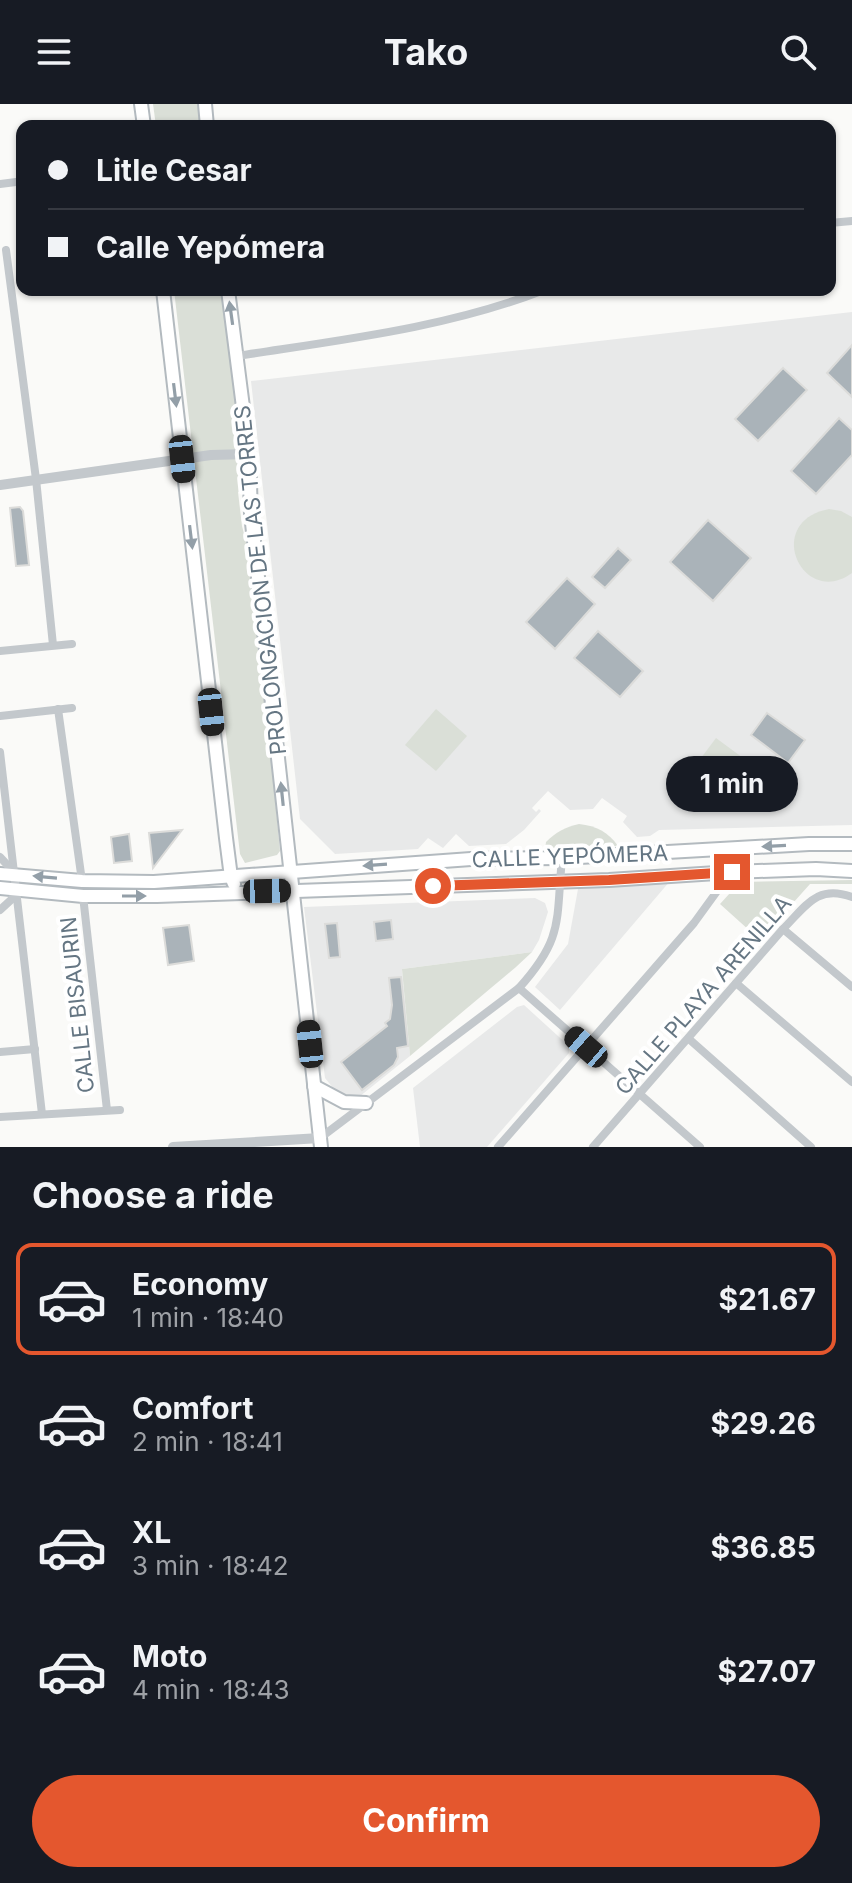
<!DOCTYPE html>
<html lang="en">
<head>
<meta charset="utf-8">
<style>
  :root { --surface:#171b24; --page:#242831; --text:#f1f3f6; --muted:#9ea1a6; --line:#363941; --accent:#e4572e }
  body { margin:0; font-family:Inter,sans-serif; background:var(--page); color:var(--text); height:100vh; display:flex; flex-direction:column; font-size:30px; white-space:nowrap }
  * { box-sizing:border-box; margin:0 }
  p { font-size:26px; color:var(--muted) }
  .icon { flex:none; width:44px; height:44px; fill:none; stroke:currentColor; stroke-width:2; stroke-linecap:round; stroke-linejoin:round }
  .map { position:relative; height:1043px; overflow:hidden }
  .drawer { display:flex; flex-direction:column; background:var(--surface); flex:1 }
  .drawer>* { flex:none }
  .hud { position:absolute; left:16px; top:16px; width:820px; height:176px; border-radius:16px; box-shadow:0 2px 6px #0004; display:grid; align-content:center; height:176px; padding:0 32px; background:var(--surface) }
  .end { position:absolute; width:36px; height:36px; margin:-18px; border:10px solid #e4572e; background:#fff; box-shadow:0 0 0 4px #fff }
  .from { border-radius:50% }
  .bubble { position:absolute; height:56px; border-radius:28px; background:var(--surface); box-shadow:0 2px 6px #0004; font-size:26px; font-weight:700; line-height:56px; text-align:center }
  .car { position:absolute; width:24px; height:48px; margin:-24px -12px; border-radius:10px; box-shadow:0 0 6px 2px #0007; background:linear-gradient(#222 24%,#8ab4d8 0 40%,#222 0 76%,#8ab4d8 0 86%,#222 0) }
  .hud b { display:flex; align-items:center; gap:28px; height:76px; font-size:30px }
  .hud b+b { border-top:2px solid var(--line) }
  .hud i { width:20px; height:20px; background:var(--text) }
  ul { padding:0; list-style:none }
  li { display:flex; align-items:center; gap:24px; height:112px; margin:0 16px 12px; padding:0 16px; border:4px solid transparent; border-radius:16px }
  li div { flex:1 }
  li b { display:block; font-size:30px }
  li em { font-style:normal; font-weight:700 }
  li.selected { border-color:var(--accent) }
  li>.icon { width:72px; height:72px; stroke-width:1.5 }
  h2 { padding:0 32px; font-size:36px; line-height:96px }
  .cta { display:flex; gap:16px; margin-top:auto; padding:16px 32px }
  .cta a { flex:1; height:92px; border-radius:48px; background:var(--accent); color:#fff; font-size:32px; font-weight:700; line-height:92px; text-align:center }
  header { display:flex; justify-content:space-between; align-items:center; height:104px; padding:0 32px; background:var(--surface); font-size:36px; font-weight:700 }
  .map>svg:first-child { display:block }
  .built { fill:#e8e9e9 }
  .green { fill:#dadfd7 }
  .building { fill:#aab3b9; stroke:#dcdcda; stroke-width:2 }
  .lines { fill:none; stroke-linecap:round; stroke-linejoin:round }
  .secondary-casing { stroke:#b3babf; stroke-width:16 }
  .minor { stroke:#c3c8cc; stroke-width:8 }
  .tertiary { stroke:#c3c8cc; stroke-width:10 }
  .secondary { stroke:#fff; stroke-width:12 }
  .oneway { fill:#939fa8 }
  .route { stroke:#e4572e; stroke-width:10 }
  .labels { text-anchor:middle; stroke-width:8; stroke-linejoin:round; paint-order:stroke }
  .street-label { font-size:22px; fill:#657683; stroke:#fff }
</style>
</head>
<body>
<header><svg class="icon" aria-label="menu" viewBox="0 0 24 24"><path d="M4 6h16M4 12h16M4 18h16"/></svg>Tako<svg class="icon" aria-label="search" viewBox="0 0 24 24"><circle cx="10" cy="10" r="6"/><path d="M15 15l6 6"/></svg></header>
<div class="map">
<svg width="852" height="1043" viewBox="0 0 852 1043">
  <rect width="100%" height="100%" fill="#fafaf8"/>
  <g class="built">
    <path d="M852 208V721L659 726 650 732 637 733 623 718 627 712 602 694 593 705 570 706 548 687 532 704 536 708 539 705 541 707 524 726 506 740 469 742 456 730 443 744 428 734 418 745 335 750 300 715 251 277Z"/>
    <path d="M670 777 560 906 535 883 568 840 578 785Z"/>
    <path d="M535 794 545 799 548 808 539 836 532 848 402 865 410 952 354 997 342 995 325 974 304 803Z"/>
    <path d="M524 901 569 942V949L487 1043H420L413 984 517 903Z"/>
  </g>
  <g class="green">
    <path d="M153 0H203L206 22H156Z"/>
    <path d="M174 186H228L237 252 246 385 238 388 242 422 254 469 280 747 277 751 245 759 240 750Z"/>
    <path d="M829 405 841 407 852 413V469C803 505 762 418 829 405Z"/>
    <path d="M436 605 467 632 436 667 405 641Z"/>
    <path d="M716 634 777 679 756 704 695 662Z"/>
    <path d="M579 720C597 722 608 728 618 742L545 746 546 738C556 728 565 723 579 720Z"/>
    <path d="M852 776V780H810L760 836 720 800 740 778Z"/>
    <path d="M532 848 516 863 410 952 402 865Z"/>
  </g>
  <g class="building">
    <path d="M852 241V293L827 269Z"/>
    <path d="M783 264 807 286 758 337 735 315Z"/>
    <path d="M839 314 852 326V351L816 390 791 367Z"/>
    <path d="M20 403 23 407 29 461 16 462 10 404Z"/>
    <path d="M708 416 751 454 713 497 670 458Z"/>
    <path d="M618 444 631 456 605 484 592 473Z"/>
    <path d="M567 474 595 500 555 545 526 518Z"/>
    <path d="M598 527 643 567 620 593 574 554Z"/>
    <path d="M767 609 805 636 788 659 751 631Z"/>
    <path d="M182 726 153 764 149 729Z"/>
    <path d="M129 730 132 757 114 759 111 733Z"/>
    <path d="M391 816 393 835 376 837 374 818Z"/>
    <path d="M337 819 340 853 329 854 325 820Z"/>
    <path d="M189 821 194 857 168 861 163 824Z"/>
    <path d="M401 873 408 942 397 944 398 953 394 961 362 986 341 958 387 922 385 919 390 915 392 901 389 874Z"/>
  </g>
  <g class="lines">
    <defs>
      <g id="secondary">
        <path d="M141 0 144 22"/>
        <path d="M205 0 207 22"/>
        <path d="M163 186 226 734 231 773 234 780"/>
        <path d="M228 186 249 350 251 410 321 1043"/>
        <path d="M0 770 82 777 154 778 471 755 562 754 809 740H852"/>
        <path d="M0 784 83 792H157L609 776 732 768 816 765 852 767"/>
        <path d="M314 982 344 998 366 999"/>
      </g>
    </defs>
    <use href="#secondary" class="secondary-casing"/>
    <g class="minor">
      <path d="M0 80 16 78"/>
      <path d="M830 119 852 117"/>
      <path d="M6 146 36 375 53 541"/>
      <path d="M237 252C340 236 447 224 544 186"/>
      <path d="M0 547 72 540"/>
      <path d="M58 605 82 777"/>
      <path d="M0 612 72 604"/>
      <path d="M0 648 42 1010"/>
      <path d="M0 753 13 767"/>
      <path d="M83 792 107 1006"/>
      <path d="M0 806 12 795 17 786"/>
      <path d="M783 825 852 883"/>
      <path d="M736 879 852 978"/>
      <path d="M519 884 700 1043"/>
      <path d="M689 935 811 1043"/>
      <path d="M0 948 35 945"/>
      <path d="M0 1013 120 1006"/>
      <path d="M320 1034 519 884C564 834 556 817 562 754"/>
      <path d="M498 1043 694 819 731 768"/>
      <path d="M593 1043 783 825C806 802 817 780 852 793"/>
    </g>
    <g class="tertiary">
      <path d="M0 381 211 351 249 350"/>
      <path d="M173 1043 320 1034"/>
    </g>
    <use href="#secondary" class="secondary"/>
  </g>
  <defs><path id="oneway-solid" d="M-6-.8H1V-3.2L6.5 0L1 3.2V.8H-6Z" transform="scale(2)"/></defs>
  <g class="oneway">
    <use href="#oneway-solid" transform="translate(231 209) rotate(-98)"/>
    <use href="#oneway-solid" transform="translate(175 291) rotate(83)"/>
    <use href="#oneway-solid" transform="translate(191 433) rotate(83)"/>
    <use href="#oneway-solid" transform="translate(282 690) rotate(-96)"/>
    <use href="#oneway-solid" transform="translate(774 742) rotate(177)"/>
    <use href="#oneway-solid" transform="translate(375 761) rotate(176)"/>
    <use href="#oneway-solid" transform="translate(45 773) rotate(-175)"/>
    <use href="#oneway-solid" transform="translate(134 792)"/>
  </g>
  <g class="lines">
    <path class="route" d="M433 782 609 776 732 768"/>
  </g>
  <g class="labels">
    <g class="street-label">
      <text transform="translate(260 476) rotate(-96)" y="8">PROLONGACION DE LAS TORRES</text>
      <text transform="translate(570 752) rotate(-2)" y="8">CALLE YEPÓMERA</text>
      <text transform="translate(703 891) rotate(-49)" y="8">CALLE PLAYA ARENILLA</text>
      <text transform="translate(77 901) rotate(-96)" y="8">CALLE BISAURIN</text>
    </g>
  </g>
</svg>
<i class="end from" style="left:433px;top:782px"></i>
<i class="end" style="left:732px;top:768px"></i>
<div class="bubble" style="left:666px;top:652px;width:132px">1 min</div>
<i class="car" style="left:182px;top:355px;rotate:174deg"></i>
<i class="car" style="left:211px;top:608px;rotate:174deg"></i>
<i class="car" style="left:267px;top:787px;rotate:89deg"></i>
<i class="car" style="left:310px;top:940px;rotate:354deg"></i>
<i class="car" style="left:586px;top:943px;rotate:311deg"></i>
<div class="hud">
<b><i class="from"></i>Litle Cesar</b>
<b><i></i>Calle Yepómera</b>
</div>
</div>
<section class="drawer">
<h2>Choose a ride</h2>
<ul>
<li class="selected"><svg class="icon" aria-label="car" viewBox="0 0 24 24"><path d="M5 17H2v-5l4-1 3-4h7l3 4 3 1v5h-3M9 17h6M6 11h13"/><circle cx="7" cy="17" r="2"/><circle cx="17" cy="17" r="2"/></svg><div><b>Economy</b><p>1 min · 18:40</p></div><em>$21.67</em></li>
<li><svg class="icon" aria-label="car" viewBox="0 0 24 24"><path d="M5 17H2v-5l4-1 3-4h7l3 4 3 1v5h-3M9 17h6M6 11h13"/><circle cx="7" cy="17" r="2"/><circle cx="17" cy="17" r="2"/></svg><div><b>Comfort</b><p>2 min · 18:41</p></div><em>$29.26</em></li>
<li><svg class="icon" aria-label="car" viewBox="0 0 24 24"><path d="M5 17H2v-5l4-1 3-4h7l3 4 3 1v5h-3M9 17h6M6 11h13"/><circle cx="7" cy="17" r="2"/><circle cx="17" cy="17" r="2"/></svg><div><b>XL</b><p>3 min · 18:42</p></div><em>$36.85</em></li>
<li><svg class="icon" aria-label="car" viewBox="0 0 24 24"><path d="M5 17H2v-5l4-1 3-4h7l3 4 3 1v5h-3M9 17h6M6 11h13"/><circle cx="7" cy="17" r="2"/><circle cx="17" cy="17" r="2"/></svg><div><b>Moto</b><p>4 min · 18:43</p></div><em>$27.07</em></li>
</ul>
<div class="cta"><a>Confirm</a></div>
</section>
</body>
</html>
